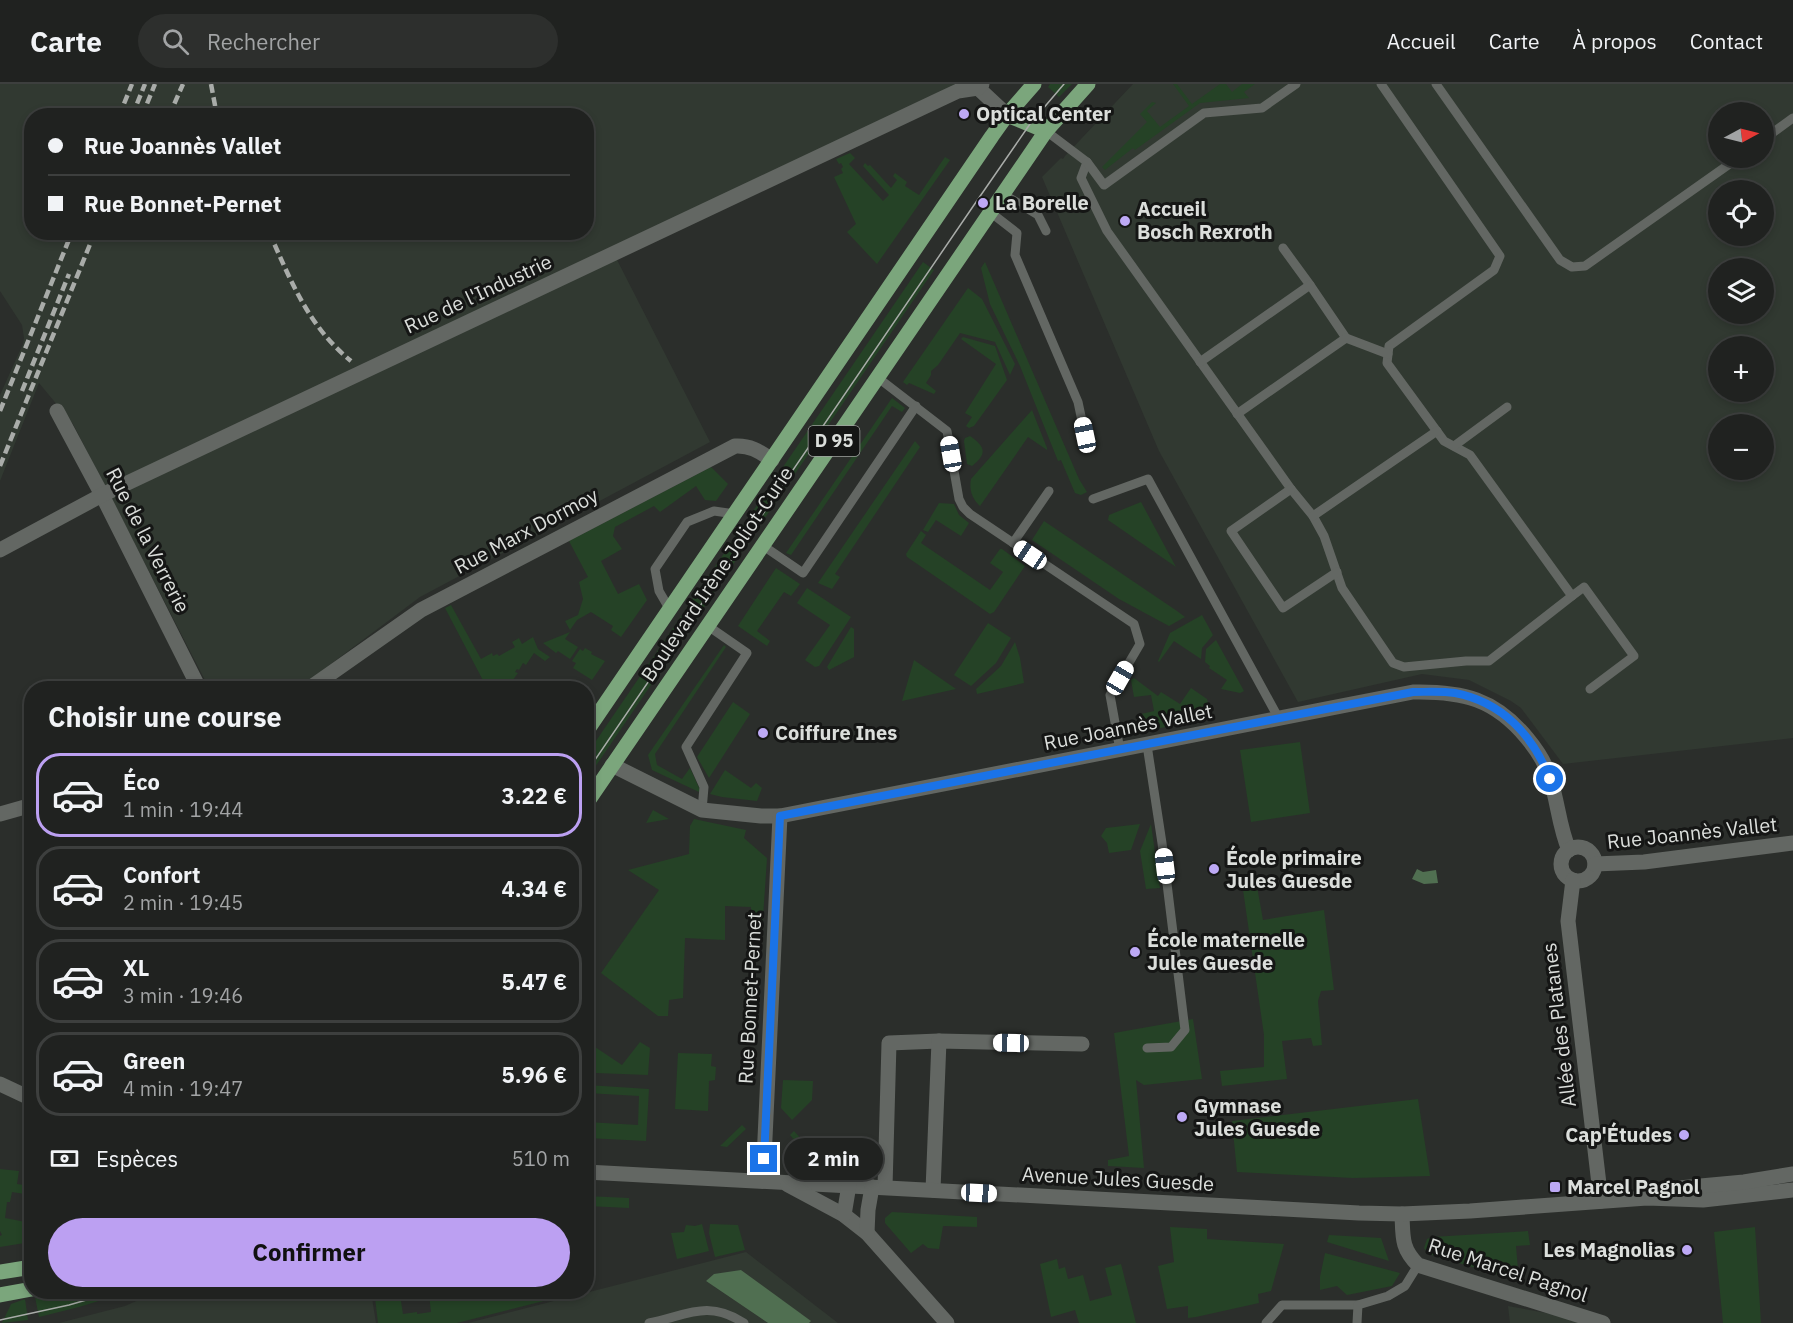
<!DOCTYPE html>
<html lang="fr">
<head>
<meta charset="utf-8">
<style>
  :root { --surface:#202220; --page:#2d2f2d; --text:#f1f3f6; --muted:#a2a4a5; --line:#3d3f3e; --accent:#bca0f2 }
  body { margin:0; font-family:"IBM Plex Sans",sans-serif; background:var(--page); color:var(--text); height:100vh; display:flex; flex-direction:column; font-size:22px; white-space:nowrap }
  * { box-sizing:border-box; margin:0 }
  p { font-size:20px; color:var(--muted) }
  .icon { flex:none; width:33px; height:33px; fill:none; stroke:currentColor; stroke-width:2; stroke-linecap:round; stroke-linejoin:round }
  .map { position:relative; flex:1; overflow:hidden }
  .side { position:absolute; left:24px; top:597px; width:570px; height:618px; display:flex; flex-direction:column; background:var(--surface); border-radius:24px; box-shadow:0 3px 9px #0003,0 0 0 2px var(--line) }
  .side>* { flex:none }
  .banner { position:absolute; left:24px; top:24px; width:570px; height:132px; border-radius:24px; box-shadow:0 3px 9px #0003,0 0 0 2px var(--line); display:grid; align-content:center; height:132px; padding:0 24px; background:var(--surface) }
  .needle { width:39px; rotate:83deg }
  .controls { position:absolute; left:1708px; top:18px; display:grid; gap:12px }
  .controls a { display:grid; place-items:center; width:66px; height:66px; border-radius:50%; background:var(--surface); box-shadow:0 3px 9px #0003,0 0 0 2px var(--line); font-size:30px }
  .end { position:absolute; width:27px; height:27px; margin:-14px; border:8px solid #1a73e8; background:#fff; box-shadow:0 0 0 3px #fff }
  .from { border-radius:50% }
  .bubble { position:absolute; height:42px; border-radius:21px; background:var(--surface); box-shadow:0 3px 9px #0003,0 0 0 2px var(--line); font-size:20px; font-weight:700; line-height:42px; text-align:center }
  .car { position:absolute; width:18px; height:36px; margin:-18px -9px; border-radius:8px; box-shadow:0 0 4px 2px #0007; background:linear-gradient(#fff 24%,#345 0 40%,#fff 0 76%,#345 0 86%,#fff 0) }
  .banner b { display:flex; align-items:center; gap:21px; height:57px; font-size:22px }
  .banner b+b { border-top:2px solid var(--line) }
  .banner i { width:15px; height:15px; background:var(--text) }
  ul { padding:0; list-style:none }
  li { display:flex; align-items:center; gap:18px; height:84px; margin:0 12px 9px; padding:0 12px; border:3px solid var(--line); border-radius:24px }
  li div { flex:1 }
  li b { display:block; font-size:22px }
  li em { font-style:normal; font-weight:700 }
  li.on { border-color:var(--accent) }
  li>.icon { width:54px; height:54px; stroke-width:1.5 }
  h2 { padding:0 24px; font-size:27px; line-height:72px }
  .pay { display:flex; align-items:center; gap:15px; height:66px; padding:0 24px; font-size:22px }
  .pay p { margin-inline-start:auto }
  .cta { display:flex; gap:12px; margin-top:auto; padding:12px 24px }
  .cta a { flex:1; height:69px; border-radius:36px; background:var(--accent); color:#111; font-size:24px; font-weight:700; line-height:69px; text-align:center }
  header { display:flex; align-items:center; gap:36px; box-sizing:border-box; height:84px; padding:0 30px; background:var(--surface); border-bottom:2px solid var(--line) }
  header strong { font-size:28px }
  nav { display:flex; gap:33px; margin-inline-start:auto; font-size:21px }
  .search { width:420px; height:54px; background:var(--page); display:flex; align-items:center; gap:15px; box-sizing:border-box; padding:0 21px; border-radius:33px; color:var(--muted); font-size:22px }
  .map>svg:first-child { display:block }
  .built { fill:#313931; fill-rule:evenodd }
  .green { fill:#254226 }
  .water { fill:#506f51 }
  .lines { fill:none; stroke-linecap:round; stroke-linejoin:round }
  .service { stroke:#636763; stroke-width:9 }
  .minor { stroke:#636763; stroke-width:15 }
  .tertiary { stroke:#636763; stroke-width:15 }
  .primary { stroke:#7ba67c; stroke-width:15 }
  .tram { stroke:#a9aca9; stroke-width:1.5 }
  .rail { stroke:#a9aca9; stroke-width:4.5; stroke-dasharray:9 4.5; stroke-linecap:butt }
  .route { stroke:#1a73e8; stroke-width:8 }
  .poi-dot { fill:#bda9f5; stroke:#151615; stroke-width:2 }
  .labels { text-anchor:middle; stroke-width:6; stroke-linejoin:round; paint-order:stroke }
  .shield { fill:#151615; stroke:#a0a2a0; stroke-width:1.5 }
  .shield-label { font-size:18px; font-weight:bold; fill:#dbdedb }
  .poi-label { font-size:20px; font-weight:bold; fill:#dbdedb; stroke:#151615; text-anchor:start }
  .street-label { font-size:20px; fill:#dbdedb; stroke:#151615 }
</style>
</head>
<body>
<header>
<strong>Carte</strong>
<div class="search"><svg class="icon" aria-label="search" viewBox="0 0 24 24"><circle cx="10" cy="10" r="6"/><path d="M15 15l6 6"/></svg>Rechercher</div>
<nav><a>Accueil</a><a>Carte</a><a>À propos</a><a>Contact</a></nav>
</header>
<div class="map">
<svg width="1793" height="1239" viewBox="0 0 1793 1239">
  <rect width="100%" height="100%" fill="#2b2e2b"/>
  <g class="built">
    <path d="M0 0H966L613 168 710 358 420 513 299 604H209L73 340 39 299 0 397V311L23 260 24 254 22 241 0 207ZM32 32H586V148H32Z"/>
    <path d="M1133 0H1793V654L1563 680 1521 624 1511 617 1469 596 1422 590 1298 618 1159 367 1042 93 1061 74 1063 75 1065 72ZM1719 28H1764V74H1719ZM1719 106H1764V152H1719ZM1719 184H1764V230H1719ZM1719 262H1764V308H1719ZM1719 340H1764V386H1719Z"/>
    <path d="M746 1168 838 1239H809L810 1237 741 1186 706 1197 768 1239H468Z"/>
    <path d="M157 1208H371L376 1239H59L125 1222Z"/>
    <path d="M1508 1222 1602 1239H1510Z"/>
  </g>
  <g class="green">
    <path d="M1050 0H1072L1059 13 1048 3Z"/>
    <path d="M1173 0H1177L1192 20 1220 0H1226L1232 8 1242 0H1255L1244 8 1249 14 1200 19 1135 66 1133 64 1105 86 1102 83 1147 38 1140 30 1152 18 1156 19 1147 27 1160 43 1189 22Z"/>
    <path d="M850 69 855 74 849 80 883 117 889 111 863 82 865 79 868 82 870 81 891 104 897 96 893 92 895 89 907 98 905 102 919 111 945 73 950 76 877 180 847 148 856 140 834 93 843 89 841 85 843 83 841 79 839 80 836 75Z"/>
    <path d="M923 178 934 186 593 686 587 682V670Z"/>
    <path d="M985 178 1079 395 1087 408 1081 411 1075 409 1061 376 1058 377 1020 282 990 220 981 184Z"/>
    <path d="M968 204 982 215 1015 280 1010 291 995 258 960 249 938 281 931 287V291L926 299 936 307 934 310 909 299 907 301 903 298Z"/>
    <path d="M963 253 995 262 1007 296 974 342 969 344 966 342 972 333 965 329 996 280 961 255Z"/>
    <path d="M892 314 905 324 902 328 892 322 791 471 786 469Z"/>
    <path d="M1032 326 1047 364V366L1028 353 980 422C972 415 969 406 971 395Z"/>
    <path d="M970 352C986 363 987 370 972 382L967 380 964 357 965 354Z"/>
    <path d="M915 357 920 363 835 490 840 493 832 505 818 499Z"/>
    <path d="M711 383 728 400 716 417 705 416 696 402 660 428 654 422 615 443 613 452 622 465 601 477 618 510 639 500 647 516 621 553 611 546 613 542 591 528 577 536 570 546 565 537 578 531 583 515 579 498 588 493 569 457Z"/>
    <path d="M1141 418 1176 483 1108 436 1109 431Z"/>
    <path d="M939 419 954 420 959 431 969 439 961 452 936 436 928 448 923 446Z"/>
    <path d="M1044 437 1177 527 1185 533 1169 542 1119 515 1032 456Z"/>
    <path d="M921 447 926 451 921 459 990 506 1003 488 990 479 1000 465H1002L1025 482 994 528 990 530 907 473 906 470Z"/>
    <path d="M776 484 800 500 791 512 784 508 757 547 770 557 767 562 738 542Z"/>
    <path d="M807 504 851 533 819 582 815 583 805 576 830 541 797 519Z"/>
    <path d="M451 521 481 575 492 569 493 572 497 570 499 572 515 563 512 558 519 554 522 560 533 553 538 565 550 573 545 577 534 569 526 581 523 579 519 586 517 585 515 588 518 589 507 604H487L445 524Z"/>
    <path d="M1202 531 1213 551 1202 564 1201 575 1174 557 1159 578 1158 577 1170 549Z"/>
    <path d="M988 539 1011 554 996 579 971 602 954 591Z"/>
    <path d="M851 543 854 545V573L829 586 827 583Z"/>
    <path d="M570 548 565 555 578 563 570 575 558 567 556 569 543 559Z"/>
    <path d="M1216 556 1244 607 1240 609 1221 605 1227 596 1209 584 1210 582 1205 578 1206 565Z"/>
    <path d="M1015 558 1020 574 1024 599 977 610 976 605 1001 582Z"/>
    <path d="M724 561 726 563 655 670 657 681 682 695 690 684 700 706 699 708 652 686 648 671Z"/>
    <path d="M585 564 592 568 591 570 605 577 592 596 573 584 576 579 572 577 580 565 583 567Z"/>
    <path d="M914 576 956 605 902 617Z"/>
    <path d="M1134 594 1158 612 1161 608 1180 620 1191 604 1207 615 1212 634 1140 648 1137 631 1154 627 1151 611 1134 613 1131 596Z"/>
    <path d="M733 618 750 630 709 694 697 673Z"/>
    <path d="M1300 658 1310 729 1251 738 1240 666Z"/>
    <path d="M725 686 751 704 756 699 762 704 757 717 722 713 710 710Z"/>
    <path d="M653 726 669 735 646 739Z"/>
    <path d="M694 735 746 746 744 754 767 774 762 848 751 849V823L725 822V856L685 854 683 914 669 916 668 932H658L601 889 659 806 628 786 689 770 690 742Z"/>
    <path d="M1140 740 1131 766 1109 769 1107 759 1101 752 1106 744Z"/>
    <path d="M1151 740 1160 804 1146 805 1140 767Z"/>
    <path d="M1256 797 1263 836 1324 826 1334 906 1321 907 1318 917 1322 961 1313 962 1311 954 1282 957 1287 995 1222 1002 1220 987 1264 983V951L1242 799Z"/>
    <path d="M1193 935 1202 995 1144 1001 1136 996 1144 1084 1108 1082V1076L1129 1072 1114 949Z"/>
    <path d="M586 957 622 981 640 958 650 964 648 991 596 989 594 977 587 976Z"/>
    <path d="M678 969 712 970 711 982 716 983 715 996 709 997 708 1027 675 1025Z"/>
    <path d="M783 996 813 997 812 1016 792 1036 781 1024Z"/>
    <path d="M587 1001 649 1005 646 1057 587 1054V1038L638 1041 639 1012 587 1009Z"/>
    <path d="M1418 1015 1430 1092 1353 1094 1237 1088 1232 1037Z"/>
    <path d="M742 1041 746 1045 727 1063 720 1062Z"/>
    <path d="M794 1047 812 1067H804L790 1051Z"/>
    <path d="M0 1085 19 1087 17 1100 31 1102V1111L12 1108 10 1118H7L5 1134 31 1139V1158L0 1163V1152L2 1151 0 1147Z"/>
    <path d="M586 1112 629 1114V1124L587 1122Z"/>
    <path d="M892 1128 977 1133V1143L943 1142 939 1165 928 1164 923 1160 911 1169 885 1139V1134Z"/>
    <path d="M702 1140 709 1167 677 1175 671 1149 684 1148 686 1141 695 1142Z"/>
    <path d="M710 1140 738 1141 745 1166 715 1173 709 1149Z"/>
    <path d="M1170 1143 1207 1145V1155L1284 1160 1271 1207 1258 1210 1259 1219 1196 1233 1188 1234V1222L1167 1225 1158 1182 1174 1178Z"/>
    <path d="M1755 1143 1761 1239H1723L1714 1148Z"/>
    <path d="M1528 1147 1530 1161 1516 1162 1519 1197 1432 1171 1427 1168 1424 1164 1427 1155 1432 1153Z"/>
    <path d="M1329 1151 1381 1154 1389 1177 1327 1158Z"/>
    <path d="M1325 1169 1400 1189 1392 1202 1347 1211 1337 1202 1320 1206V1193Z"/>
    <path d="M1057 1175 1059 1185 1065 1183 1068 1195 1083 1191 1090 1217 1112 1211 1105 1184 1121 1180 1136 1239H1079L1075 1226 1051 1233 1040 1180Z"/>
    <path d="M58 1208H128L79 1223 39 1233 35 1213Z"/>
    <path d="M430 1208H473L474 1214 498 1208H575V1209L457 1239H378L375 1214 385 1212 386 1217 400 1211 403 1230 417 1228V1230L431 1228 429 1211H430Z"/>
    <path d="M25 1215 28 1236 2 1239 11 1220Z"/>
  </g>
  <g class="water">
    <path d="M1417 785 1423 788 1436 786 1438 799 1424 800 1412 795Z"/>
    <path d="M741 1186 811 1237 809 1239H768L706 1197 714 1190Z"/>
  </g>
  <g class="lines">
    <g class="service">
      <path d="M1436 0 1560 176 1572 183 1585 182 1738 74"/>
      <path d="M1046 47 1087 78 1081 94 1107 147 1291 405 1313 432 1324 452 1342 504 1393 579 1404 583 1466 577H1489L1572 512 1470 371 1444 357 1387 279 1389 262 1494 186 1500 172 1381 0"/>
      <path d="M1764 55 1793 34"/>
      <path d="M1087 78 1104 101 1204 29 1262 24 1296 0"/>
      <path d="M1003 110 1038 131 1046 147"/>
      <path d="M990 128 1017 149 1015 171 1078 318 1085 351"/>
      <path d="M1283 164 1310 201"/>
      <path d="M1200 278 1310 201 1346 254"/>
      <path d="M877 293 947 347 959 415 963 423 970 430 1134 540 1140 560 1110 611 1120 666"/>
      <path d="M1237 330 1346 254 1388 270"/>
      <path d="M1454 362 1507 323"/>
      <path d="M1291 405 1231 447 1283 524 1337 488"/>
      <path d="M1093 415 1148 395 1279 635"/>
      <path d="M1313 432 1437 347"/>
      <path d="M1013 459 1049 407"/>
      <path d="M762 461 803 489 916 322"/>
      <path d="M1572 512 1584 503 1634 572 1590 605"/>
      <path d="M670 526 659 507 655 485 687 438 714 427 735 430"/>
      <path d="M1147 661 1162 759 1185 946 1171 963 1147 964"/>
      <path d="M702 726 704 703 686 663 747 569 708 542"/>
      <path d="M649 1239C686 1232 707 1215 744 1239"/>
      <path d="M1266 1239 1282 1221H1358"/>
      <path d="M1357 1239 1358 1221 1388 1212 1405 1202 1418 1181"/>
    </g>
    <g class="minor">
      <path d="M978 4 1007 31"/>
      <path d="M57 327 102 411 199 604"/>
      <path d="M0 466 102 411 943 14 958 7 978 4 982 0"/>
      <path d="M310 604 421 526 735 362C751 361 760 368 772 376"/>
      <path d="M612 681 702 726 761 732H780L1413 608C1463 607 1495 615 1527 654 1537 666 1546 680 1550 694 1558 718 1559 743 1569 766"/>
      <path d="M0 730 32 721"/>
      <circle cx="1578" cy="780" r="17"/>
      <path d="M1595 780 1644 778 1793 759"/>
      <path d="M1573 796 1568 837 1601 1117"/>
      <path d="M0 1000 32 1015"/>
      <path d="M763 1097 780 732"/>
      <path d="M885 1103 889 959 939 957"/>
      <path d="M933 1106 939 957 1082 960"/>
      <path d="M1402 1130C1403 1153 1401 1164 1418 1181L1603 1239"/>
    </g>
    <g class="tertiary">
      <path d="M586 1088 1359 1129 1402 1130 1470 1127 1647 1114 1703 1116 1793 1106"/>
      <path d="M788 1101 844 1131 867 1149 947 1239"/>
      <path d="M1658 1109 1668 1105 1744 1098 1793 1090"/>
      <path d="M844 1131 849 1101"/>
      <path d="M867 1149 868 1126 872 1103"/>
    </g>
    <g class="primary">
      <path d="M1007 31 1046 47"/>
      <path d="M586 648 992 52 1007 31 1034 0"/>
      <path d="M586 720 1018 88 1046 47 1088 0"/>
      <path d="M0 1188 32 1183"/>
      <path d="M0 1211 32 1205"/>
    </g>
    <g class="tram">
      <path d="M586 689 974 121 1030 40 1064 0"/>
      <path d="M0 1236 69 1221 114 1208"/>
    </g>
    <g class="rail">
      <path d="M211 0 217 32"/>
      <path d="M119 32 132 0"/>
      <path d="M132 32 145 0"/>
      <path d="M142 32 155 0"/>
      <path d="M169 32 183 0"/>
      <path d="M269 148C291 197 308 242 351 277"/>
      <path d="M22 307 69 190"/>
      <path d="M0 327 72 148"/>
      <path d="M0 382 95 148"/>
    </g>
  </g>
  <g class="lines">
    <path class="route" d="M764 1075 780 732 1413 608C1427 608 1441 607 1455 609 1502 618 1533 651 1550 695"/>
  </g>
  <g class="poi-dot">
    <circle cx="964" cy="30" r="6"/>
    <circle cx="983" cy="119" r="6"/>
    <circle cx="1125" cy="137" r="6"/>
    <circle cx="763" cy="649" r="6"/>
    <circle cx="1214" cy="785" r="6"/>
    <circle cx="1135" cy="868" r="6"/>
    <circle cx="1182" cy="1033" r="6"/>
    <circle cx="1684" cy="1051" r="6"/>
    <rect x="1549" y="1097" width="12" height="12" rx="3"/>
    <circle cx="1687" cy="1166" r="6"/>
  </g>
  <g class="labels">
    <rect class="shield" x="808.5" y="342" width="51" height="30" rx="4.5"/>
    <g class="shield-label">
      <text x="834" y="363">D 95</text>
    </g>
    <g class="poi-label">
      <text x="976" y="37">Optical Center</text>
      <text x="995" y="126">La Borelle</text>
      <text x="1137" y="132">Accueil<tspan x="1137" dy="23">Bosch Rexroth</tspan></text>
      <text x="775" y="656">Coiffure Ines</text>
      <text x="1226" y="781">École primaire<tspan x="1226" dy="23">Jules Guesde</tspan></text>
      <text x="1147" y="863">École maternelle<tspan x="1147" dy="23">Jules Guesde</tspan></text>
      <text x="1194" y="1029">Gymnase<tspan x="1194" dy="23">Jules Guesde</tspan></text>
      <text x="1672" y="1058" text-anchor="end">Cap'Études</text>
      <text x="1567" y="1110">Marcel Pagnol</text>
      <text x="1675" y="1173" text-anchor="end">Les Magnolias</text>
    </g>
    <g class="street-label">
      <text transform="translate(478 210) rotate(-25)" y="7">Rue de l'Industrie</text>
      <text transform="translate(526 447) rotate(-28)" y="7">Rue Marx Dormoy</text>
      <text transform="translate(148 456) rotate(63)" y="7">Rue de la Verrerie</text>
      <text transform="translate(717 490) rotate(-56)" y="7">Boulevard Irène Joliot-Curie</text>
      <text transform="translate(1128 643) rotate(-11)" y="7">Rue Joannès Vallet</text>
      <text transform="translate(1692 749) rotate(-6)" y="7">Rue Joannès Vallet</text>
      <text transform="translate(750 914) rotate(-87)" y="7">Rue Bonnet-Pernet</text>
      <text transform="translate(1559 941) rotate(-97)" y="7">Allée des Platanes</text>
      <text transform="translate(1118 1095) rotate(3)" y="7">Avenue Jules Guesde</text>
      <text transform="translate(1508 1186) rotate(18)" y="7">Rue Marcel Pagnol</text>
    </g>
  </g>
</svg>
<div class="controls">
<a><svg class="needle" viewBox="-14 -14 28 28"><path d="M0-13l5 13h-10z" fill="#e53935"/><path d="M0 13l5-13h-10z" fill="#a2a4a5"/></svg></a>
<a><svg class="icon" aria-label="locate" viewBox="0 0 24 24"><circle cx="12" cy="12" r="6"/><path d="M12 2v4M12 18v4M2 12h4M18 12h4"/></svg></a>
<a><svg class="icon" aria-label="layers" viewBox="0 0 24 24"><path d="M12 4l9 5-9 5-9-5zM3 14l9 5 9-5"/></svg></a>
<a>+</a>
<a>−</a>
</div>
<i class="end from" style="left:1550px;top:695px"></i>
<i class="end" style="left:764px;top:1075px"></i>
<div class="bubble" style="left:784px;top:1054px;width:99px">2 min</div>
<i class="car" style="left:1085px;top:351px;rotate:348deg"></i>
<i class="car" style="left:951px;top:370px;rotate:350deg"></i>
<i class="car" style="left:1030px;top:471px;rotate:304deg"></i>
<i class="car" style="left:1120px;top:594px;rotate:30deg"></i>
<i class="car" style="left:1165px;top:782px;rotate:353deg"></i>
<i class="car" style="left:1011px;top:959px;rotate:271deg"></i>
<i class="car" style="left:979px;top:1109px;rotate:93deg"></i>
<div class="banner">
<b><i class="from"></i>Rue Joannès Vallet</b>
<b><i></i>Rue Bonnet-Pernet</b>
</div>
<section class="side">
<h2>Choisir une course</h2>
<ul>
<li class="on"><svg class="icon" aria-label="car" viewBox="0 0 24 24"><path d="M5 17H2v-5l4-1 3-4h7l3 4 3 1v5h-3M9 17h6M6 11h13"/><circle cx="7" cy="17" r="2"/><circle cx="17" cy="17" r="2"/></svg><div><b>Éco</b><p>1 min · 19:44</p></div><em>3.22 €</em></li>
<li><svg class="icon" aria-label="car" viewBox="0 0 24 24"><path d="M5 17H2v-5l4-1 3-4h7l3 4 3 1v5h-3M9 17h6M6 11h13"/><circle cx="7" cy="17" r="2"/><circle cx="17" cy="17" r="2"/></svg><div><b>Confort</b><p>2 min · 19:45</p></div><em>4.34 €</em></li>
<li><svg class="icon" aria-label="car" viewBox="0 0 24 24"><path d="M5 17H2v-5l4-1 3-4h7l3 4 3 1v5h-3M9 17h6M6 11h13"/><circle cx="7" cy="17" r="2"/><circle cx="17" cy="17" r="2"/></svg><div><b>XL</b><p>3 min · 19:46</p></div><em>5.47 €</em></li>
<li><svg class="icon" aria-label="car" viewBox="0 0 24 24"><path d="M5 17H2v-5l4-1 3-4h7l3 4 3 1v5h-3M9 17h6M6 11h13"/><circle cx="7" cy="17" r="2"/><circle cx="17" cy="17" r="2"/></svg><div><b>Green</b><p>4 min · 19:47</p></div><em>5.96 €</em></li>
</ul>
<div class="pay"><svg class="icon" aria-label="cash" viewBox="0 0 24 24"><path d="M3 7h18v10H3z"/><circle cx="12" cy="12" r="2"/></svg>Espèces<p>510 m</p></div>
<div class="cta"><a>Confirmer</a></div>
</section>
</div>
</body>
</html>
